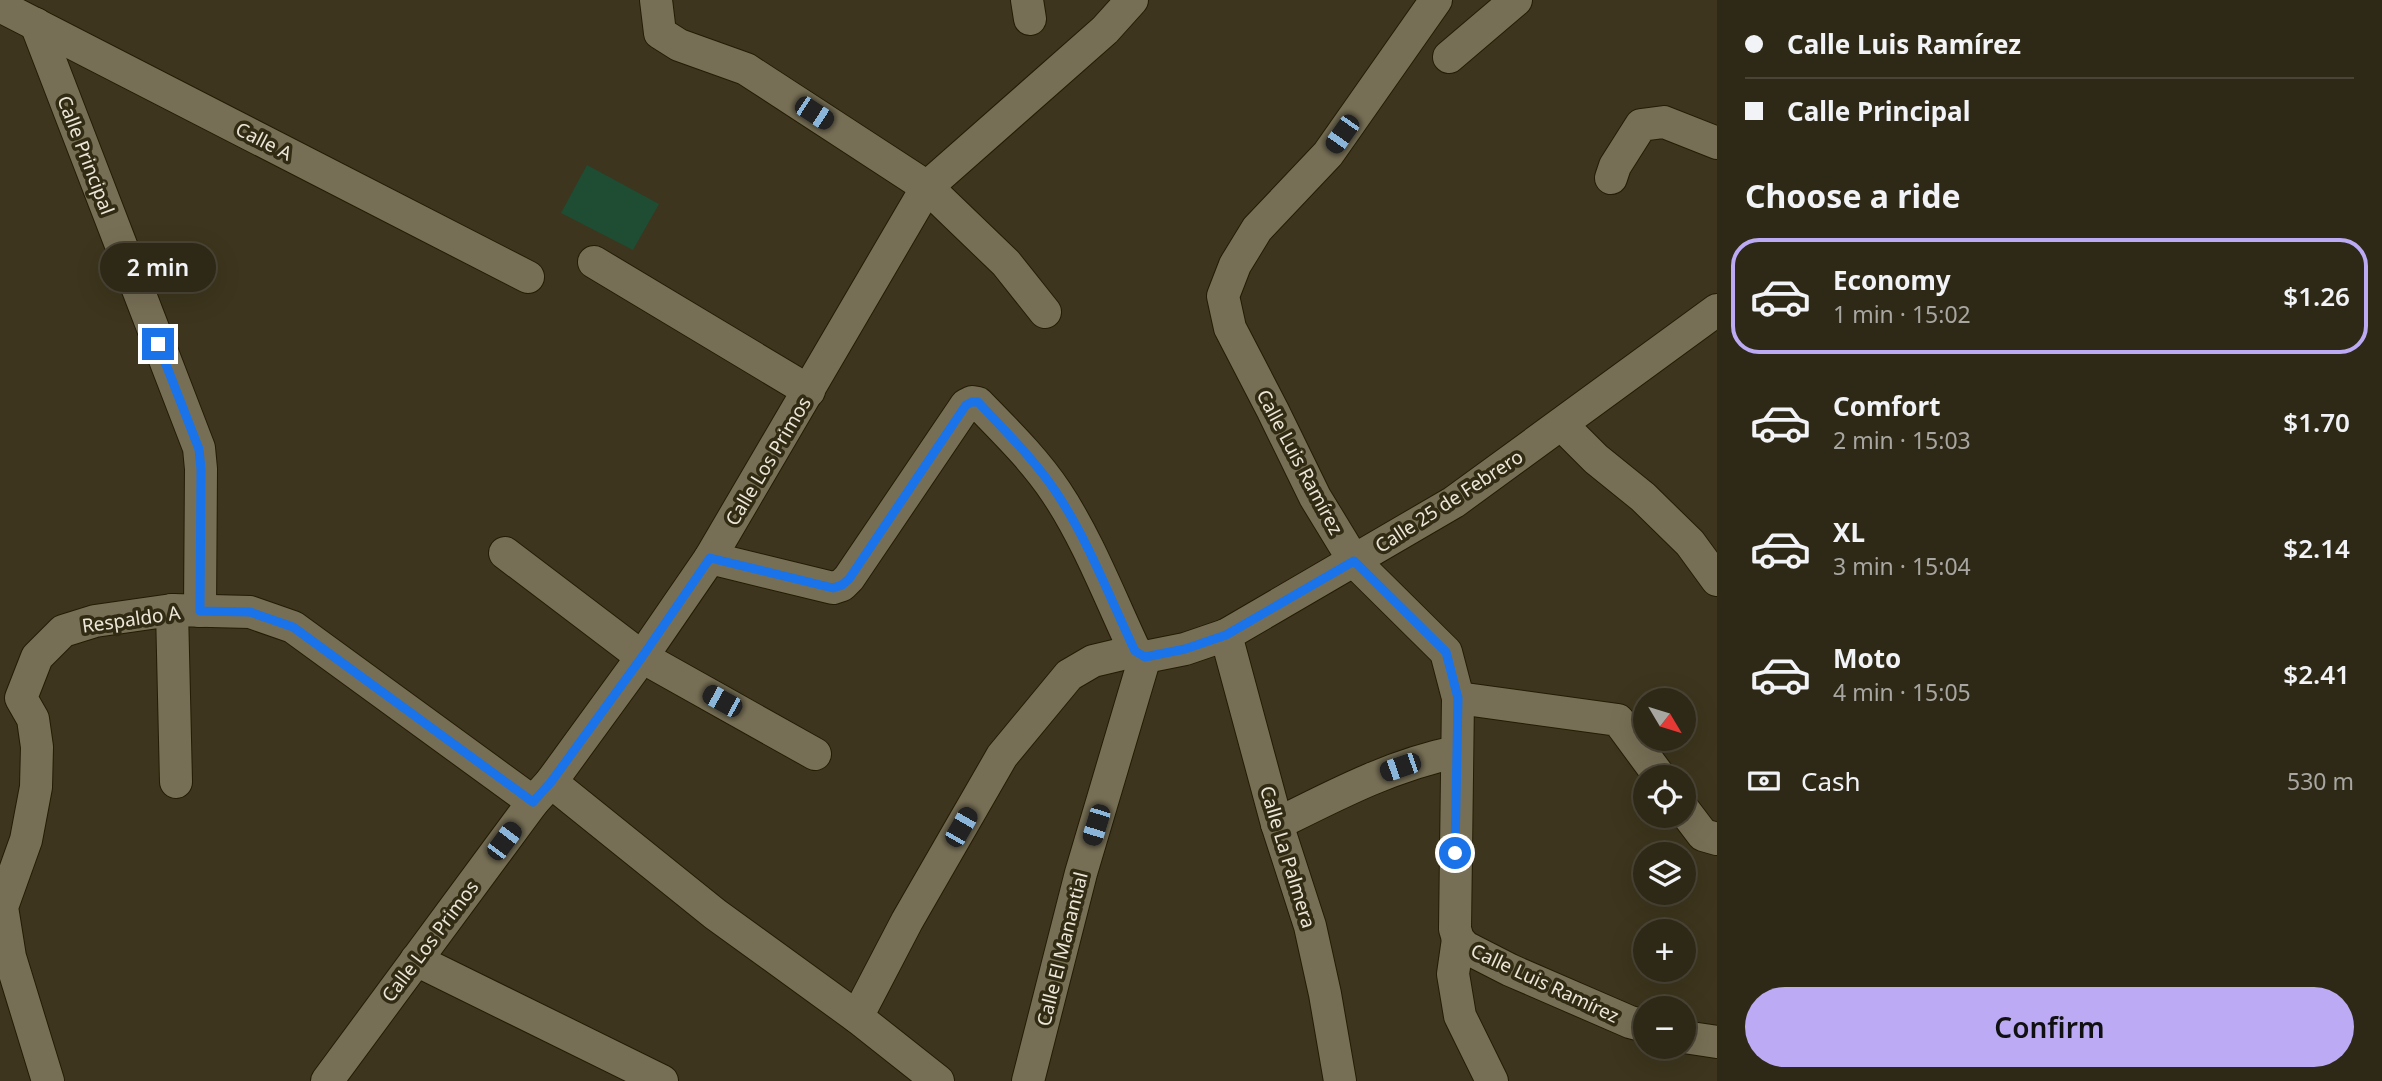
<!DOCTYPE html>
<html lang="en">
<head>
<meta charset="utf-8">
<style>
  :root { --surface:#2e2816; --page:#36301f; --text:#f1f3f6; --muted:#a7a6a1; --line:#494435; --accent:#bcaaf5 }
  body { margin:0; font-family:"Noto Sans",sans-serif; background:var(--page); color:var(--text); height:100vh; display:flex; flex-direction:column; font-size:26px; white-space:nowrap }
  * { box-sizing:border-box; margin:0 }
  p { font-size:23px; color:var(--muted) }
  .icon { flex:none; width:38px; height:38px; fill:none; stroke:currentColor; stroke-width:2; stroke-linecap:round; stroke-linejoin:round }
  .map { position:relative; flex:1; overflow:hidden }
  .drawer { display:flex; flex-direction:column; background:var(--surface); width:665px }
  .drawer>* { flex:none }
  .hud { display:grid; align-content:center; height:154px; padding:0 28px; background:var(--surface) }
  .needle { width:46px; rotate:128deg }
  .controls { position:absolute; left:1633px; top:688px; display:grid; gap:14px }
  .controls a { display:grid; place-items:center; width:63px; height:63px; border-radius:50%; background:var(--surface); box-shadow:0 7px 28px #0002,0 0 0 2px var(--line); font-size:35px }
  .end { position:absolute; width:32px; height:32px; margin:-16px; border:9px solid #1a73e8; background:#fff; box-shadow:0 0 0 4px #fff }
  .from { border-radius:50% }
  .bubble { position:absolute; height:49px; border-radius:24px; background:var(--surface); box-shadow:0 7px 28px #0002,0 0 0 2px var(--line); font-size:23px; font-weight:600; line-height:49px; text-align:center }
  .car { position:absolute; width:21px; height:42px; margin:-21px -10px; border-radius:9px; box-shadow:0 0 5px 2px #0007; background:linear-gradient(#222 24%,#8ab4d8 0 40%,#222 0 76%,#8ab4d8 0 86%,#222 0) }
  .hud b { display:flex; align-items:center; gap:24px; height:66px; font-size:26px }
  .hud b+b { border-top:2px solid var(--line) }
  .hud i { width:18px; height:18px; background:var(--text) }
  ul { padding:0; list-style:none }
  li { display:flex; align-items:center; gap:21px; height:116px; margin:0 14px 10px; padding:0 14px; border:4px solid transparent; border-radius:28px }
  li div { flex:1 }
  li b { display:block; font-size:26px }
  li em { font-style:normal; font-weight:600 }
  li.selected { border-color:var(--accent) }
  li>.icon { width:63px; height:63px; stroke-width:1.5 }
  h2 { padding:0 28px; font-size:32px; line-height:84px }
  .pay { display:flex; align-items:center; gap:18px; height:77px; padding:0 28px; font-size:26px }
  .pay p { margin-inline-start:auto }
  .primary-button { display:flex; gap:14px; margin-top:auto; padding:14px 28px }
  .primary-button a { flex:1; height:80px; border-radius:42px; background:var(--accent); color:#111; font-size:28px; font-weight:600; line-height:80px; text-align:center }
  main { display:flex; flex:1; min-height:0 }
  .map>svg:first-child { display:block }
  .green { fill:#1e4d33 }
  .lines { fill:none; stroke-linecap:round; stroke-linejoin:round }
  .minor-casing { stroke:#241c05; stroke-width:34 }
  .minor { stroke:#776f55; stroke-width:32 }
  .route { stroke:#1a73e8; stroke-width:9 }
  .labels { text-anchor:middle; stroke-width:7; stroke-linejoin:round; paint-order:stroke }
  .street-label { font-size:19px; fill:#ebe6d8; stroke:#322b13 }
</style>
</head>
<body>
<main>
<div class="map">
<svg width="1717" height="1081" viewBox="0 0 1717 1081">
  <rect width="100%" height="100%" fill="#3d351d"/>
  <path class="green" d="M587 165 659 204 633 250 561 213Z"/>
  <g class="lines">
    <defs>
      <g id="minor">
        <path d="M656 0 660 33 679 45 746 69 927 187 1006 263 1045 312"/>
        <path d="M1027 0 1030 19"/>
        <path d="M1436 0 1328 154 1257 229 1235 265 1223 296 1230 328 1273 411 1315 497 1354 561 1446 652 1458 698 1455 929 1458 939 1465 947 1510 970 1630 1022 1645 1026"/>
        <path d="M0 6 528 277"/>
        <path d="M36 24 199 448 201 469 200 611"/>
        <path d="M1449 57 1516 0"/>
        <path d="M1611 178 1615 166 1641 125 1664 122 1717 143"/>
        <path d="M594 262 809 391"/>
        <path d="M1562 425 1596 459 1643 497 1690 543 1717 580"/>
        <path d="M505 553 642 657 815 754"/>
        <path d="M710 558 833 588 842 585 849 578 966 405 972 402 978 403C1005 431 1034 459 1056 492 1088 540 1110 598 1135 651"/>
        <path d="M172 610 176 782"/>
        <path d="M1226 635 1277 824 1310 926 1325 994 1340 1081"/>
        <path d="M1458 698 1618 720 1660 777"/>
        <path d="M551 782 715 914 857 1017 938 1081"/>
        <path d="M1684 810 1703 835 1717 839"/>
        <path d="M1277 824C1335 795 1392 765 1456 752"/>
        <path d="M1458 939 1453 974 1460 1016 1492 1081"/>
        <path d="M416 960 662 1081"/>
        <path d="M857 1017 907 921 1002 756 1069 675 1093 661 1135 651 1145 657 1185 649 1226 635 1454 502 1717 310"/>
        <path d="M1684 1037 1717 1042"/>
        <path d="M48 1081 10 957 2 907 26 840 36 787 37 747 33 719 21 698 37 657 63 631 95 621 172 610 250 612 293 627 533 802"/>
        <path d="M327 1081 533 802 551 782 642 657 710 558 927 187 1105 30 1132 0"/>
        <path d="M1028 1081 1081 873 1145 657"/>
      </g>
    </defs>
    <use href="#minor" class="minor-casing"/>
    <use href="#minor" class="minor"/>
  </g>
  <g class="lines">
    <path class="route" d="M158 344 199 449 201 469 200 611 250 612 293 627 533 802 551 782 642 657 710 558 833 588 842 585 849 579 966 405 972 402H978C1005 431 1034 459 1056 492 1088 540 1110 598 1135 651L1145 657 1185 649 1226 635 1354 561 1446 652 1458 698 1455 853"/>
  </g>
  <g class="labels">
    <g class="street-label">
      <text transform="translate(264 141) rotate(27)" y="7">Calle A</text>
      <text transform="translate(86 155) rotate(69)" y="7">Calle Principal</text>
      <text transform="translate(768 461) rotate(-59)" y="7">Calle Los Primos</text>
      <text transform="translate(1300 462) rotate(62)" y="7">Calle Luis Ramírez</text>
      <text transform="translate(1449 501) rotate(-33)" y="7">Calle 25 de Febrero</text>
      <text transform="translate(131 619) rotate(-8)" y="7">Respaldo A</text>
      <text transform="translate(1288 857) rotate(73)" y="7">Calle La Palmera</text>
      <text transform="translate(430 941) rotate(-53)" y="7">Calle Los Primos</text>
      <text transform="translate(1062 949) rotate(-76)" y="7">Calle El Manantial</text>
      <text transform="translate(1545 983) rotate(25)" y="7">Calle Luis Ramírez</text>
    </g>
  </g>
</svg>
<div class="controls">
<a><svg class="needle" viewBox="-14 -14 28 28"><path d="M0-13l5 13h-10z" fill="#e53935"/><path d="M0 13l5-13h-10z" fill="#a7a6a1"/></svg></a>
<a><svg class="icon" aria-label="locate" viewBox="0 0 24 24"><circle cx="12" cy="12" r="6"/><path d="M12 2v4M12 18v4M2 12h4M18 12h4"/></svg></a>
<a><svg class="icon" aria-label="layers" viewBox="0 0 24 24"><path d="M12 4l9 5-9 5-9-5zM3 14l9 5 9-5"/></svg></a>
<a>+</a>
<a>−</a>
</div>
<i class="end from" style="left:1455px;top:853px"></i>
<i class="end" style="left:158px;top:344px"></i>
<div class="bubble" style="left:100px;top:243px;width:116px">2 min</div>
<i class="car" style="left:814px;top:113px;rotate:123deg"></i>
<i class="car" style="left:1342px;top:134px;rotate:215deg"></i>
<i class="car" style="left:722px;top:701px;rotate:299deg"></i>
<i class="car" style="left:1400px;top:767px;rotate:251deg"></i>
<i class="car" style="left:1096px;top:825px;rotate:197deg"></i>
<i class="car" style="left:961px;top:827px;rotate:30deg"></i>
<i class="car" style="left:504px;top:841px;rotate:37deg"></i>
</div>
<section class="drawer">
<div class="hud">
<b><i class="from"></i>Calle Luis Ramírez</b>
<b><i></i>Calle Principal</b>
</div>
<h2>Choose a ride</h2>
<ul>
<li class="selected"><svg class="icon" aria-label="car" viewBox="0 0 24 24"><path d="M5 17H2v-5l4-1 3-4h7l3 4 3 1v5h-3M9 17h6M6 11h13"/><circle cx="7" cy="17" r="2"/><circle cx="17" cy="17" r="2"/></svg><div><b>Economy</b><p>1 min · 15:02</p></div><em>$1.26</em></li>
<li><svg class="icon" aria-label="car" viewBox="0 0 24 24"><path d="M5 17H2v-5l4-1 3-4h7l3 4 3 1v5h-3M9 17h6M6 11h13"/><circle cx="7" cy="17" r="2"/><circle cx="17" cy="17" r="2"/></svg><div><b>Comfort</b><p>2 min · 15:03</p></div><em>$1.70</em></li>
<li><svg class="icon" aria-label="car" viewBox="0 0 24 24"><path d="M5 17H2v-5l4-1 3-4h7l3 4 3 1v5h-3M9 17h6M6 11h13"/><circle cx="7" cy="17" r="2"/><circle cx="17" cy="17" r="2"/></svg><div><b>XL</b><p>3 min · 15:04</p></div><em>$2.14</em></li>
<li><svg class="icon" aria-label="car" viewBox="0 0 24 24"><path d="M5 17H2v-5l4-1 3-4h7l3 4 3 1v5h-3M9 17h6M6 11h13"/><circle cx="7" cy="17" r="2"/><circle cx="17" cy="17" r="2"/></svg><div><b>Moto</b><p>4 min · 15:05</p></div><em>$2.41</em></li>
</ul>
<div class="pay"><svg class="icon" aria-label="cash" viewBox="0 0 24 24"><path d="M3 7h18v10H3z"/><circle cx="12" cy="12" r="2"/></svg>Cash<p>530 m</p></div>
<div class="primary-button"><a>Confirm</a></div>
</section>
</main>
</body>
</html>
